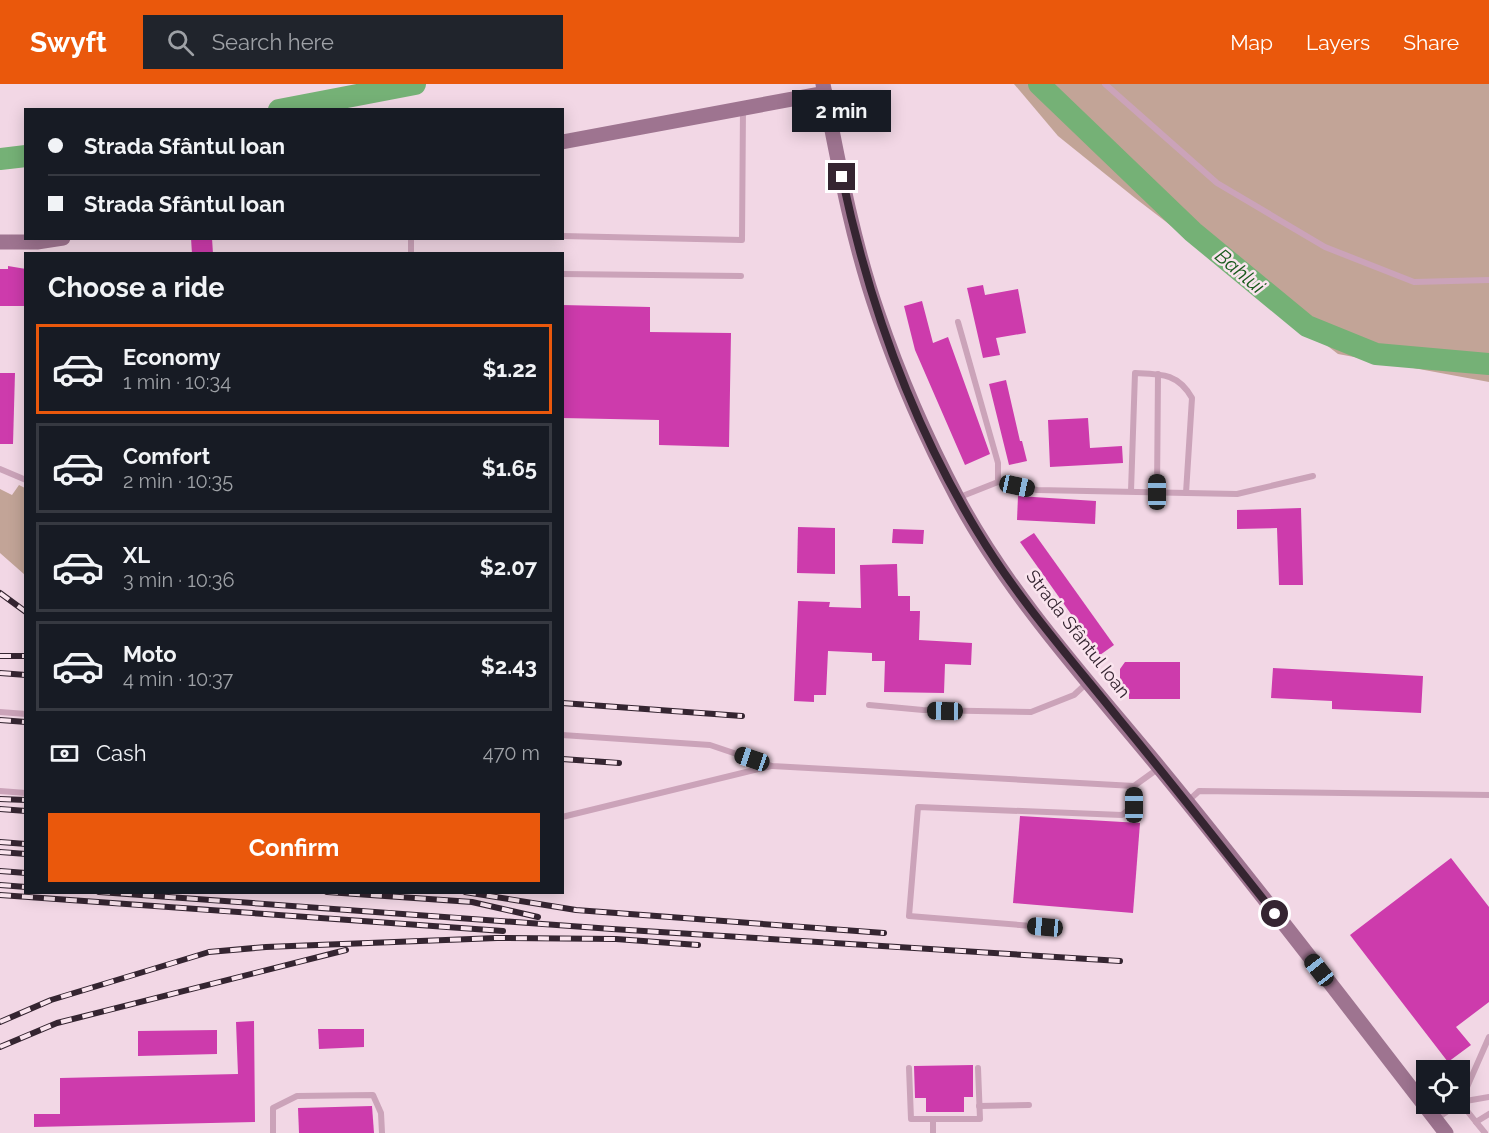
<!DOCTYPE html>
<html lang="en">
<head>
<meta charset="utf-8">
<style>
  :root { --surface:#171b24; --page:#20242c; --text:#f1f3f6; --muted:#9ea1a6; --line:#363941; --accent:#ea580c }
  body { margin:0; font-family:Raleway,sans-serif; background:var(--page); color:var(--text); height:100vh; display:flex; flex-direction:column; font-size:22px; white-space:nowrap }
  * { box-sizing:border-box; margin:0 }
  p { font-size:20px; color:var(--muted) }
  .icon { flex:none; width:33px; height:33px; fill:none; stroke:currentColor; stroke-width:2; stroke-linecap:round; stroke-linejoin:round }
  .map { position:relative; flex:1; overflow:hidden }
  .details { position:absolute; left:24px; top:168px; width:540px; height:642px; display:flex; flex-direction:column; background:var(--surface); border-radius:0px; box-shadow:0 3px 15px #0003 }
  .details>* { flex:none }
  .banner { position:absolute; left:24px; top:24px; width:540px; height:132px; border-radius:0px; box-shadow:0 3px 15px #0003; display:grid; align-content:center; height:132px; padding:0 24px; background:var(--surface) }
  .buttons { position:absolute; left:1416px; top:976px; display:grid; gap:12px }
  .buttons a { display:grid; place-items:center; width:54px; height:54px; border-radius:0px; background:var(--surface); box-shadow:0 3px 15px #0003; font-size:30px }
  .end { position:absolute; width:27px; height:27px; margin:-14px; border:8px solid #352531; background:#fff; box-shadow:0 0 0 3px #fff }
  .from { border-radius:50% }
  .bubble { position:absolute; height:42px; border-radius:0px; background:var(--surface); box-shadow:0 3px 15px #0003; font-size:20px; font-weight:700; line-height:42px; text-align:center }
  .car { position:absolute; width:18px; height:36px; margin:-18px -9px; border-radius:8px; box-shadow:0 0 4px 2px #0007; background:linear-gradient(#222 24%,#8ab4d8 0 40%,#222 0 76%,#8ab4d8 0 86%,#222 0) }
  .banner b { display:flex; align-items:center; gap:21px; height:57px; font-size:22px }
  .banner b+b { border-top:2px solid var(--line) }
  .banner i { width:15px; height:15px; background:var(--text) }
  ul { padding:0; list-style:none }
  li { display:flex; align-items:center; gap:18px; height:90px; margin:0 12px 9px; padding:0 12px; border:3px solid var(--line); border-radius:0px }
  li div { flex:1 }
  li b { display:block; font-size:22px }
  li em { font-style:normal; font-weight:700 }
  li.active { border-color:var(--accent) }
  li>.icon { width:54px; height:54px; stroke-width:1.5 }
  h2 { padding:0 24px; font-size:27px; line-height:72px }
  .pay { display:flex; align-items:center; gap:15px; height:66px; padding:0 24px; font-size:22px }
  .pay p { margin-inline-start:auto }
  .button { display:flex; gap:12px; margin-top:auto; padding:12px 24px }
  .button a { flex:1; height:69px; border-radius:0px; background:var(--accent); color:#fff; font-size:24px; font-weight:700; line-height:69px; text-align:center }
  header { display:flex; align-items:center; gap:36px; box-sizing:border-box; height:84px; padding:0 30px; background:var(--accent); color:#fff }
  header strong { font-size:28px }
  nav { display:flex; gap:33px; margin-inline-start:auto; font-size:21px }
  .search { width:420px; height:54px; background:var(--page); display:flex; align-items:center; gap:15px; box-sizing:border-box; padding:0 21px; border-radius:0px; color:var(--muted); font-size:22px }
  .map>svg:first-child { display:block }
  .green { fill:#c2a497 }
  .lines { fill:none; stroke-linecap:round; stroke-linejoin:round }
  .river { stroke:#75b176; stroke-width:22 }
  .building { fill:#cd3bac }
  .lane { stroke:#cba3b9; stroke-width:6 }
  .secondary { stroke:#9e7490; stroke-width:15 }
  .rail-casing { stroke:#352531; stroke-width:6 }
  .rail { stroke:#fae4ee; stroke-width:4; stroke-dasharray:11; stroke-linecap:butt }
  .route { stroke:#352531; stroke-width:8 }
  .labels { text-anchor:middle; stroke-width:5; stroke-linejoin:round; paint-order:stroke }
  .street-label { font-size:18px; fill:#352531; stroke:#fae4ee }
  .water-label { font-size:20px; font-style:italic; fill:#19591c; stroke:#fae4ee }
</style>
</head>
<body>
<header>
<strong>Swyft</strong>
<div class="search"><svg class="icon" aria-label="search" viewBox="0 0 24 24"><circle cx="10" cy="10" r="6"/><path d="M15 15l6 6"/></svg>Search here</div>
<nav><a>Map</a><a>Layers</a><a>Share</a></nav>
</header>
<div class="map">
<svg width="1489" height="1049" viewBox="0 0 1489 1049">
  <rect width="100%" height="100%" fill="#f2d7e5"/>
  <g class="green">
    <path d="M1014 0H1489V298L1338 270 1135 114 1058 52Z"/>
    <path d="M19 401 25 404V491L0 469V405L12 411Z"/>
  </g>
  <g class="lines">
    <g class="river">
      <path d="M1039 0 1193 148 1307 242 1376 270 1489 280"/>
      <path d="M279 26 415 0"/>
      <path d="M0 75 26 72"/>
    </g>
  </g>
  <g class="building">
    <path d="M191 154H212L213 170H192Z"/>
    <path d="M8 182 26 185V222H0V185H8Z"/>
    <path d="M983 201 985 211 1018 205 1026 249 996 254 1000 271 983 274 967 204Z"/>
    <path d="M922 217 933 259 948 253 990 370 965 381 915 266 904 222Z"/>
    <path d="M562 221 650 223V248L731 249 729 363 659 361V336L562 334Z"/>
    <path d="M0 289H15L13 360H0Z"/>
    <path d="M1006 296 1020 357H1022L1027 377 1009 381 989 300Z"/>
    <path d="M1088 334 1090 364 1122 362 1123 379 1050 383 1048 336Z"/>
    <path d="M1018 412 1096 417 1095 440 1017 436Z"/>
    <path d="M1301 424 1303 501H1279L1277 444 1237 445V426Z"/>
    <path d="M798 443 835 444V490L797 489Z"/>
    <path d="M893 445 924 446 923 460 892 459Z"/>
    <path d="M1034 449 1114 561 1100 571 1020 458Z"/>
    <path d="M897 480 898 512H910V527H920L919 556 972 559 971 581 945 580 944 609 884 608 885 577H872V569L828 567 826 611H814V618L794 617 798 517 830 518 829 523 861 524 860 481Z"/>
    <path d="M1125 578H1180V615H1129V606H1120V585Z"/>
    <path d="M1273 584 1423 592 1421 629 1332 625V617L1271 614Z"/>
    <path d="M1020 732 1140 739 1133 829 1013 819Z"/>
    <path d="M1451 774 1489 823V918L1456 943 1471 961 1448 978 1350 851Z"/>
    <path d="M254 937 255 1038 34 1043V1030H60V994L238 990 236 938Z"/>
    <path d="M318 945H364V963L319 965Z"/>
    <path d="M217 946V970L138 972V947Z"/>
    <path d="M973 981V1013H964V1028H926V1014H915L914 982Z"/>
    <path d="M372 1022 374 1049H299L298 1024Z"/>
  </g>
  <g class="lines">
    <g class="lane">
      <path d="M1105 0 1217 99 1325 163 1414 198 1489 196"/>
      <path d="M562 152 742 156 743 23"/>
      <path d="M411 170V154"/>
      <path d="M562 190 741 192"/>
      <path d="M958 238 998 379V398"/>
      <path d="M0 385 26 396"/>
      <path d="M1131 407 1135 289C1161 290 1178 289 1192 314L1186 409"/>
      <path d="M1157 408 1158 290"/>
      <path d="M960 413 998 398 1037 406 1237 410 1313 392"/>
      <path d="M869 621 923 626 1031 628 1074 611 1088 598"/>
      <path d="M0 628 26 630"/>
      <path d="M562 651 710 661 772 682 1134 702"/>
      <path d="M0 707 26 709"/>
      <path d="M1187 718 1199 707 1489 711"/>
      <path d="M562 733 771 682"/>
      <path d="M1045 843 909 832 918 723 1122 731 1134 721V702L1159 684"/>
      <path d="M909 984 911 1035H980L978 984"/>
      <path d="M1489 1013 1460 1018 1476 1038 1489 1030"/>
      <path d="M1460 1019 1489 953"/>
      <path d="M979 1022 1029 1021"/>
      <path d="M933 1035V1049"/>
      <path d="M1436 1035 1458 1020"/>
      <path d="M1476 1038 1485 1049"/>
      <path d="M273 1049V1024L297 1012 373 1011 381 1029 382 1049"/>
    </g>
    <g class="secondary">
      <path d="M823 0C838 77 852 155 878 230 899 292 926 354 957 413 1008 510 1092 602 1162 687 1259 805 1352 928 1446 1049"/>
      <path d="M562 58 825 9"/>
      <path d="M0 158H37L63 154"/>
    </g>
    <defs>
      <g id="rail">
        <path d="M0 509 26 528"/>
        <path d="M0 572H26"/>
        <path d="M0 589 26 591"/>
        <path d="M562 619 742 632"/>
        <path d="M0 636 26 638"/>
        <path d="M562 675 619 679"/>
        <path d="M0 715 26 716"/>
        <path d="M0 725 26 727"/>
        <path d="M0 758 26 760"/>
        <path d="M0 768 26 770"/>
        <path d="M0 787 26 789"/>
        <path d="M0 801 26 803"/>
        <path d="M99 808 612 845 1120 877"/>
        <path d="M327 808 472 818 538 833"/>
        <path d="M465 808 576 826 884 849"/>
        <path d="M0 811 503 847"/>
        <path d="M0 938 51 916 209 868 266 863 497 854 616 855 698 861"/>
        <path d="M0 963 57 939 346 866"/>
      </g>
    </defs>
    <use href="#rail" class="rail-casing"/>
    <use href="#rail" class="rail"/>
  </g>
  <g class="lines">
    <path class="route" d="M842 93C868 216 911 338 977 447 1017 514 1070 574 1119 635 1172 699 1223 765 1275 830"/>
  </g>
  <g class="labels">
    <g class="street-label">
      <text transform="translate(1078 550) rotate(52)" y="6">Strada Sfântul Ioan</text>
    </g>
    <g class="water-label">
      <text transform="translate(1240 187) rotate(40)" y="7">Bahlui</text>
    </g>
  </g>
</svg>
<div class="buttons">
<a><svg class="icon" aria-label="locate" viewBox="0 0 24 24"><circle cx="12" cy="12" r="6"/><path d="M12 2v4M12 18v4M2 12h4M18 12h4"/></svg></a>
</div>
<i class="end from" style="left:1275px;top:830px"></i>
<i class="end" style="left:842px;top:93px"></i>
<div class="bubble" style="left:792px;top:6px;width:99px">2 min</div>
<i class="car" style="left:1017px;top:402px;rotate:102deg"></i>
<i class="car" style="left:1157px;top:408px;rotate:0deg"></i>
<i class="car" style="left:945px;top:627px;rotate:271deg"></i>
<i class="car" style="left:752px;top:675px;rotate:289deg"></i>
<i class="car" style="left:1134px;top:721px;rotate:0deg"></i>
<i class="car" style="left:1045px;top:843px;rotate:275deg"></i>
<i class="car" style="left:1319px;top:886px;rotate:322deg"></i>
<div class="banner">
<b><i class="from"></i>Strada Sfântul Ioan</b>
<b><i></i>Strada Sfântul Ioan</b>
</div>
<section class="details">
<h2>Choose a ride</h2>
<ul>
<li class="active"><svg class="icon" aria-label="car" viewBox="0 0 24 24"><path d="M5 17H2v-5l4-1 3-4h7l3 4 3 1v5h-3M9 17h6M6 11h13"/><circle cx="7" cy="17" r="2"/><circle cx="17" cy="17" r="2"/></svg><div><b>Economy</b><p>1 min · 10:34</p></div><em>$1.22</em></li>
<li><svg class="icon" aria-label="car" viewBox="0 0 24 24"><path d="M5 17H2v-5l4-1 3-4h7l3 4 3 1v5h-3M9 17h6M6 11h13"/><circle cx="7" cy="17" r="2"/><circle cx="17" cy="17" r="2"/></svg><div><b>Comfort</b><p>2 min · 10:35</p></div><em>$1.65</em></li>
<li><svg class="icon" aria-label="car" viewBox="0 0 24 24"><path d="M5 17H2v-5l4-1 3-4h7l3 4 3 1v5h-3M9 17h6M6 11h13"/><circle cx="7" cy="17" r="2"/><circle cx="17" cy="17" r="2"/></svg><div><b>XL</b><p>3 min · 10:36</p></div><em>$2.07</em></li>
<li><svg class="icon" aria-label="car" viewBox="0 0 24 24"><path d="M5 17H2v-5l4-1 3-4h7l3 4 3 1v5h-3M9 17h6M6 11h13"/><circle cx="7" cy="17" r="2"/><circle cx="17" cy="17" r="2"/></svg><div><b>Moto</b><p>4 min · 10:37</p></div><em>$2.43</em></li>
</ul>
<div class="pay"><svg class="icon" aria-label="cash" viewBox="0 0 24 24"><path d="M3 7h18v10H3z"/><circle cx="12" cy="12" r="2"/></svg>Cash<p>470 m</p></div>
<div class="button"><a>Confirm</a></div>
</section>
</div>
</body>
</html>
